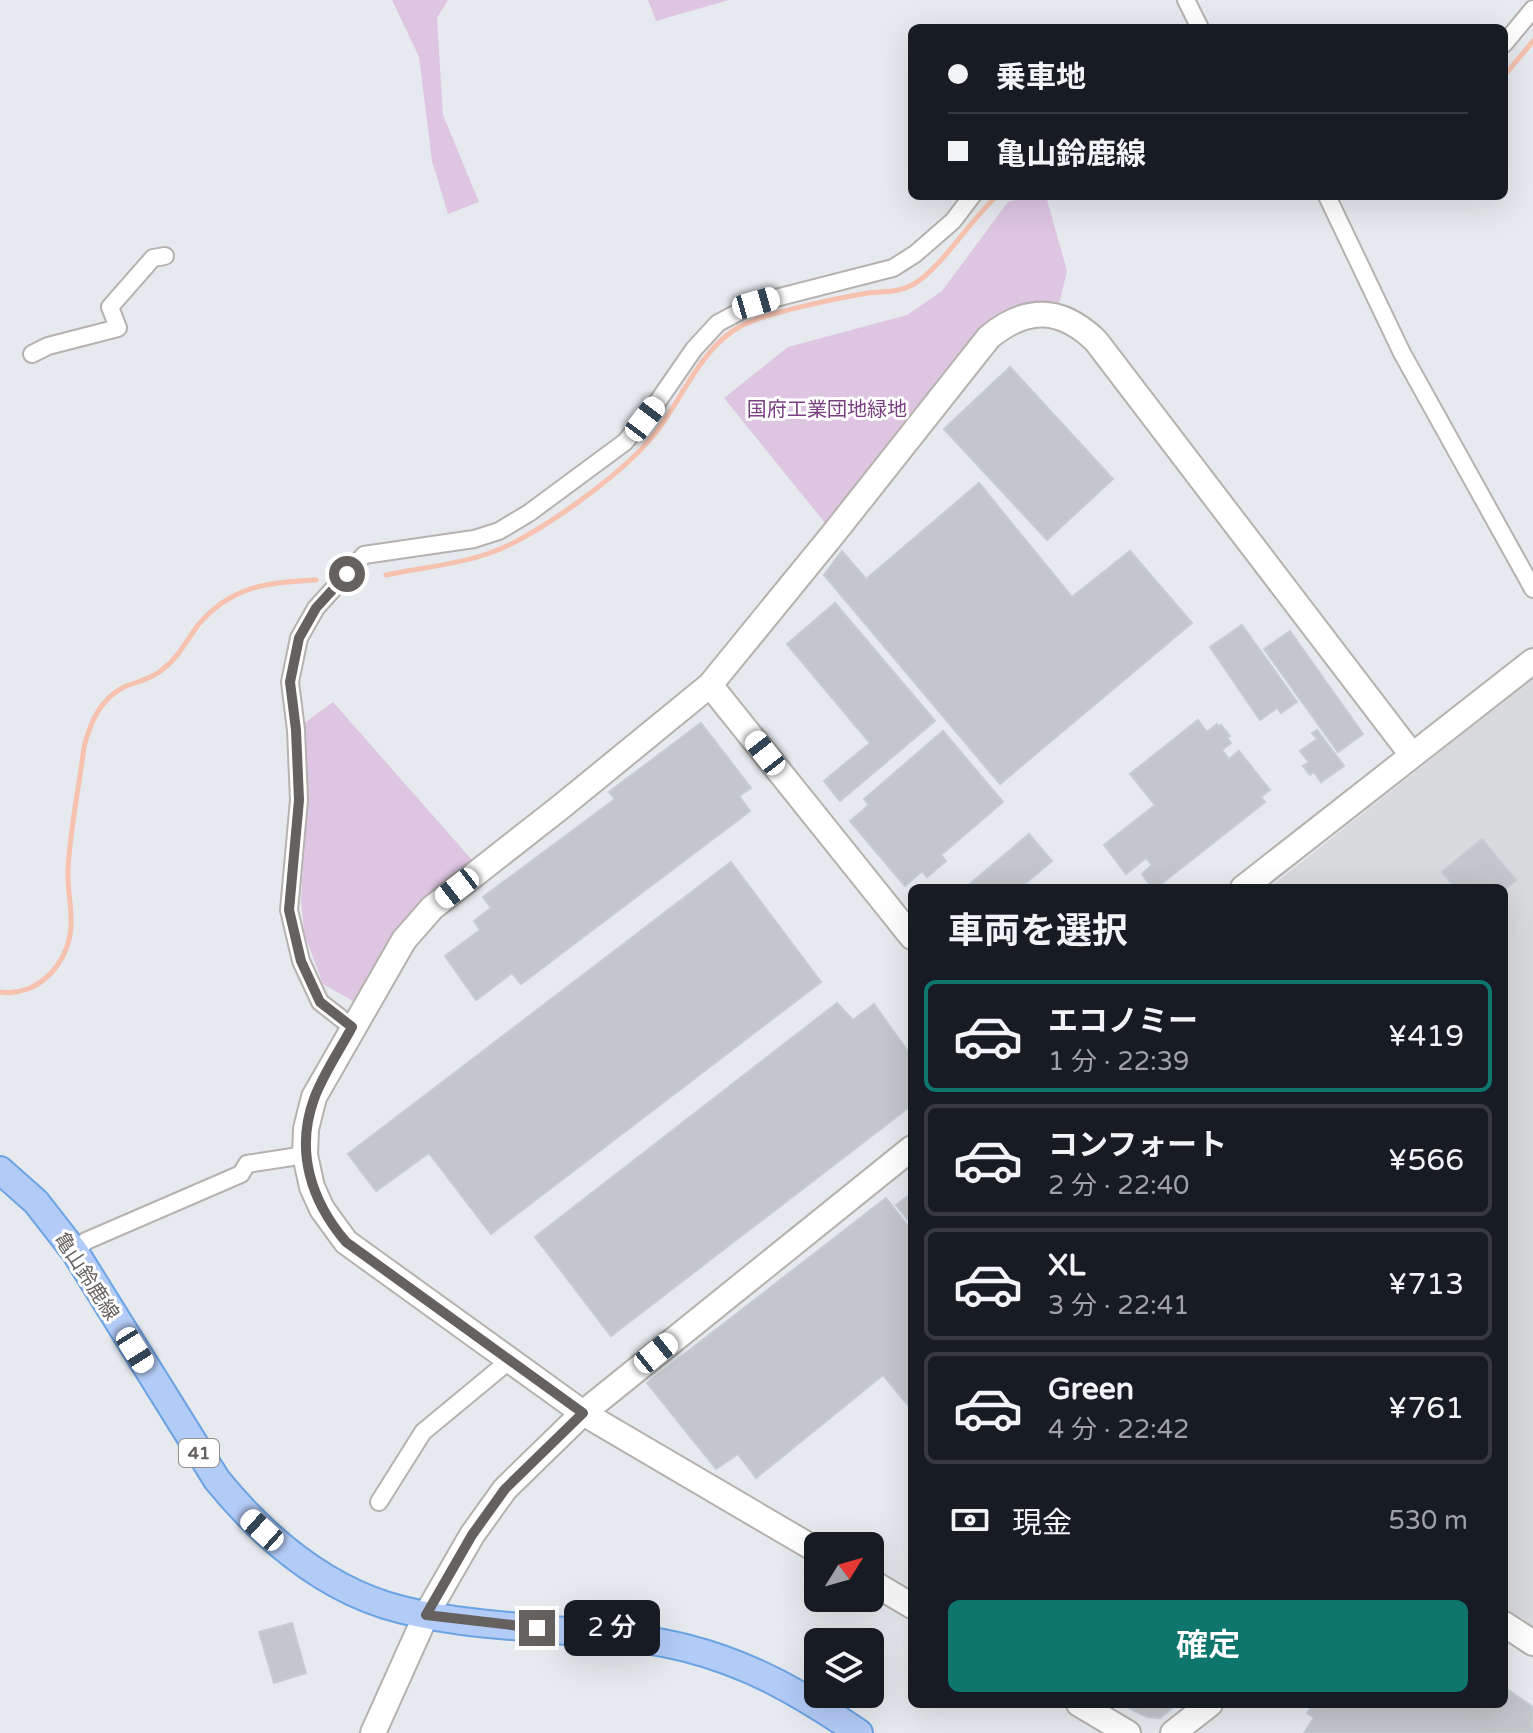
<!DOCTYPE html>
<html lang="ja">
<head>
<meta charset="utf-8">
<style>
  :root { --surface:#171b24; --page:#242831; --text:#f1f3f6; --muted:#9ea1a6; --line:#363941; --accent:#0f766e }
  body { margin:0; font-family:"Varela Round","Noto Sans JP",sans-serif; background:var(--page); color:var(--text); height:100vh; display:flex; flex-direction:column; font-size:30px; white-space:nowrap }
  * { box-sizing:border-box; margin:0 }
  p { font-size:26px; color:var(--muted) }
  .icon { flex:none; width:44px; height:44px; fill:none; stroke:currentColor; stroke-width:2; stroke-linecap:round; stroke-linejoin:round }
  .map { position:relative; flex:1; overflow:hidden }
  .details { position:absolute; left:908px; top:884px; width:600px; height:824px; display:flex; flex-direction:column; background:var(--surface); border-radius:12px; box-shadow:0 8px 32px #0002 }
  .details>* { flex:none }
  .hud { position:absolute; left:908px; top:24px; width:600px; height:176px; border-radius:12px; box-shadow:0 8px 32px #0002; display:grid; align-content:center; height:176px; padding:0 40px; background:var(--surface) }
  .needle { width:52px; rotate:53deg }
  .tools { position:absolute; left:804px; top:1532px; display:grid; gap:16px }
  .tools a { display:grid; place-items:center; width:80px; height:80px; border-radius:12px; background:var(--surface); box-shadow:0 8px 32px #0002; font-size:40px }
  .end { position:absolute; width:36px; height:36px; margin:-18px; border:10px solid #65615e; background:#fff; box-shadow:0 0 0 4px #fff }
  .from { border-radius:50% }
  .bubble { position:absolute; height:56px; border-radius:12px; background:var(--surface); box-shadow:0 8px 32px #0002; font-size:26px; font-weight:600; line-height:56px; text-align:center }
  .car { position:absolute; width:24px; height:48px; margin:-24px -12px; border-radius:10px; box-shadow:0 0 6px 2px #0007; background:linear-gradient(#fff 24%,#345 0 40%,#fff 0 76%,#345 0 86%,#fff 0) }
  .hud b { display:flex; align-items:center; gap:28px; height:76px; font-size:30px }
  .hud b+b { border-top:2px solid var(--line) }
  .hud i { width:20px; height:20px; background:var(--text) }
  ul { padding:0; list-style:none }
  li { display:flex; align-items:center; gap:24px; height:112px; margin:0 16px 12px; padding:0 24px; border:4px solid var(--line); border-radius:12px }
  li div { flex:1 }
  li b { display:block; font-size:30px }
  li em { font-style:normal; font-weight:600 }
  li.selected { border-color:var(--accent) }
  li>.icon { width:72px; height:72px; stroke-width:1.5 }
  h2 { padding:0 40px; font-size:36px; line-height:96px }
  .pay { display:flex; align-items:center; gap:20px; height:88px; padding:0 40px; font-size:30px }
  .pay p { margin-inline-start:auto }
  .button { display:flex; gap:16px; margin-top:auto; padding:16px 40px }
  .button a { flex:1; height:92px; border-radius:12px; background:var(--accent); color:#fff; font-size:32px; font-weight:600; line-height:92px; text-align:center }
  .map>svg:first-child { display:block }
  .industrial { fill:#d8dadd }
  .green { fill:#dec6e3 }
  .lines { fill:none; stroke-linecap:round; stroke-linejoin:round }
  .stream { stroke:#f6c1af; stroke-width:5 }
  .building { fill:#c3c6ca; stroke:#c5ccd3; stroke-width:2 }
  .street-casing { stroke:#b5b2af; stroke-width:20 }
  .secondary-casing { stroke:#b5b2ae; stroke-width:28 }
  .primary-casing { stroke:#6ba3e3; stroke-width:30 }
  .street { stroke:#fff; stroke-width:16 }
  .secondary { stroke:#fff; stroke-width:24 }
  .primary { stroke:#b3cbf7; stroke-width:26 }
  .route { stroke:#65615e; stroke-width:10 }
  .labels { text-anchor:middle; stroke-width:6; stroke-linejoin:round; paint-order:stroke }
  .shield { fill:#fff; stroke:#93908e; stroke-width:2 }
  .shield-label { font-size:18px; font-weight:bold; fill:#65615e }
  .park-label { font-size:20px; fill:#7a3f83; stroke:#fff }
  .street-label { font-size:20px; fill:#65615e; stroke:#fff }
</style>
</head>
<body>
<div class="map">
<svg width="1533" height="1733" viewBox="0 0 1533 1733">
  <rect width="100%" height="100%" fill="#e6eaee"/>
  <path class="industrial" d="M1533 678V1630L1504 1610V888H1269Z"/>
  <g class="green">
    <path d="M392 0H448L437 18 443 115 479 202 448 214 432 161 419 57Z"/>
    <path d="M648 0H729L656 21Z"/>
    <path d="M1031 196H1046L1067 271 1059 304C1030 301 1011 308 987 323L825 523 724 398 788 347 907 315 942 291 1008 202Z"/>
    <path d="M333 702 472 860 424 901 392 935 353 1001 323 984 304 933 301 901 307 779 303 724Z"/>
  </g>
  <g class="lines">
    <g class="stream">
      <path d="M1504 76 1533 41"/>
      <path d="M386 575C419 568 455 565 487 554 535 538 621 475 653 436 681 402 699 350 739 327 764 313 838 298 868 293 884 291 899 293 914 284 942 267 970 220 997 196"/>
      <path d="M0 992C38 998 70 962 71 925 72 907 67 888 68 870 70 829 79 788 84 747 90 723 100 699 124 687 138 681 152 679 163 669 178 658 187 640 198 625 231 586 268 582 316 580"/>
    </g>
  </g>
  <g class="building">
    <path d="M1010 367 1113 479 1047 540 944 429Z"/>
    <path d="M979 483 1072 597 1130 551 1192 623 1000 784 824 575 842 551 866 579Z"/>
    <path d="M835 603 935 721 840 801 824 781 870 743 787 644Z"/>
    <path d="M1242 625 1297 702 1281 713 1277 708 1260 720 1210 647Z"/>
    <path d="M1290 631 1363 734 1338 752 1264 649Z"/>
    <path d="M1198 720 1207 732 1217 724 1219 727 1221 725 1230 736 1227 738 1231 743 1222 750 1229 759 1239 751 1270 790 1261 797 1265 802 1156 888H1152L1142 874 1152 865 1146 858 1126 874 1104 845 1155 805 1130 774Z"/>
    <path d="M701 723 751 788 739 796 750 811 521 984 512 973 476 1000 445 956 480 930 474 921 491 908 483 897 615 799 609 792Z"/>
    <path d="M1317 730 1344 766 1321 782 1314 772 1310 775 1303 766 1309 762 1300 751 1317 739 1312 733Z"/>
    <path d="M943 731 1003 802 941 855 946 861 927 877 922 871 905 886 850 821 869 805 864 799Z"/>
    <path d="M1029 834 1052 861 1020 888H965Z"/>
    <path d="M1482 839 1516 880 1504 890V888H1455L1442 872Z"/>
    <path d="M731 862 821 982 491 1234 429 1153 376 1191 348 1154Z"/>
    <path d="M837 1003 853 1020 874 1004 912 1057V1105L611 1336 535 1237Z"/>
    <path d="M912 1193V1225L896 1205Z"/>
    <path d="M886 1198 912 1231V1410L883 1375 756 1478 738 1454 716 1469 647 1383Z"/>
    <path d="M292 1623 306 1673 274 1683 259 1632Z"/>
    <path d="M1504 1687 1533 1707V1733H1304L1314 1718 1307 1713 1313 1705 1320 1709 1323 1704H1504Z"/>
    <path d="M1121 1704H1177L1160 1718 1147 1717Z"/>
  </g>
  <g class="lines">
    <defs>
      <g id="street">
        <path d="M1186 0 1200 28"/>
        <path d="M1504 44 1533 9"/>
        <path d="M1327 196 1402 353 1533 589"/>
        <path d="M32 354 48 346 118 328 110 307 153 258 165 256"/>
        <path d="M352 1027 320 1002 301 961 289 910 299 800 296 730 290 682 299 638 316 608 364 555 474 539 499 531 529 513 625 442 656 404 694 349 718 323 756 303 893 268 915 254 953 221 972 196"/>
        <path d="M75 1252 86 1241 241 1174 247 1164 305 1155"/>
        <path d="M379 1502 423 1432 510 1360"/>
      </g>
      <g id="secondary">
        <path d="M710 685 912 937"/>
        <path d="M1243 888 1533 661"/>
        <path d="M818 1551 583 1413 346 1242 322 1209 312 1187 305 1155 306 1129 314 1097 404 940 432 908 562 806 710 685 834 533 989 337C1027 306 1061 307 1096 341L1412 755"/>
        <path d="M870 1581 912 1606"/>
        <path d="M1504 1624 1533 1643"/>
        <path d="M1079 1704 1128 1733"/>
        <path d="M373 1733 426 1615 472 1535 505 1489 583 1413 912 1148"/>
        <path d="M1173 1733 1210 1704"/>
      </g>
      <path id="primary" d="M0 1170 36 1202 75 1252 217 1480C262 1535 317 1583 385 1605 443 1623 506 1625 566 1631 606 1635 647 1638 686 1648 753 1665 803 1695 859 1733"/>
    </defs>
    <use href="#street" class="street-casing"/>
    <use href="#secondary" class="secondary-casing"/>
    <use href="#primary" class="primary-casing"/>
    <use href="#street" class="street"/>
    <use href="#secondary" class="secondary"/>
    <use href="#primary" class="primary"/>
  </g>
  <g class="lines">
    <path class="route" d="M347 574 316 608 299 638 290 682 296 730 299 800 289 910 301 961 320 1002 352 1027C340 1050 323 1074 314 1099 295 1151 311 1201 346 1242L583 1413 505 1489 472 1535 426 1615 537 1628"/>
  </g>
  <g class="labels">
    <rect class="shield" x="179" y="1439" width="40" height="28" rx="6"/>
    <g class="shield-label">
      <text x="199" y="1459">41</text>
    </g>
    <g class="park-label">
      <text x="827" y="416">国府工業団地緑地</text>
    </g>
    <g class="street-label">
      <text transform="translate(87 1276) rotate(57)" y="7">亀山鈴鹿線</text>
    </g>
  </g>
</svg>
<div class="tools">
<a><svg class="needle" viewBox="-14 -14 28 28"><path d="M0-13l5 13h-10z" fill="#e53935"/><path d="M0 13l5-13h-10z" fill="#9ea1a6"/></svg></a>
<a><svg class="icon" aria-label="layers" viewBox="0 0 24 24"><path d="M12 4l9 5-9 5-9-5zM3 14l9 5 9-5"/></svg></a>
</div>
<i class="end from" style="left:347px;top:574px"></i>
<i class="end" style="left:537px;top:1628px"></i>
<div class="bubble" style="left:564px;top:1600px;width:96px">2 分</div>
<i class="car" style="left:756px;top:303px;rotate:74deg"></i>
<i class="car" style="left:645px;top:419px;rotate:37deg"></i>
<i class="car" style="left:765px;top:753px;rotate:322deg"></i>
<i class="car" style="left:457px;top:888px;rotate:232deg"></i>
<i class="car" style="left:135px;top:1350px;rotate:148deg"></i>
<i class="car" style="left:656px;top:1353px;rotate:51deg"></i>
<i class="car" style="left:262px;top:1530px;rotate:312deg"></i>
<div class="hud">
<b><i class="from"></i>乗車地</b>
<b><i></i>亀山鈴鹿線</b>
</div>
<section class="details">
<h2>車両を選択</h2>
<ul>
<li class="selected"><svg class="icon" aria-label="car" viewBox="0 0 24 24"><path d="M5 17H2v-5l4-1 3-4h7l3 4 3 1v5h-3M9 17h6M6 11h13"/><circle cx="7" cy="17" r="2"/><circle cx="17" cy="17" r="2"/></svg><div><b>エコノミー</b><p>1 分 · 22:39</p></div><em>¥419</em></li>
<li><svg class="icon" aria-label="car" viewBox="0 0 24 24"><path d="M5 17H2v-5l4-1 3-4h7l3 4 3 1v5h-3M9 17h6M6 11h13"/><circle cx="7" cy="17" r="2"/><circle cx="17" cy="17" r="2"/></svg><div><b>コンフォート</b><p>2 分 · 22:40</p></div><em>¥566</em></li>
<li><svg class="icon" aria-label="car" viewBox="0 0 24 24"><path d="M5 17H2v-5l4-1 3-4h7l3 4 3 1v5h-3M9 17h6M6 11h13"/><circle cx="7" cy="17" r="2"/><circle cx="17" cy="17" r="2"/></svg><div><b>XL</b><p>3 分 · 22:41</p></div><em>¥713</em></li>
<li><svg class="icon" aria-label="car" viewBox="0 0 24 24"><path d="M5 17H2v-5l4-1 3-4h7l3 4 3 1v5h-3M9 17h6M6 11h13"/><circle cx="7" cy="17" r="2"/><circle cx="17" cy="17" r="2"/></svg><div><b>Green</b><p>4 分 · 22:42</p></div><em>¥761</em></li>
</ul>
<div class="pay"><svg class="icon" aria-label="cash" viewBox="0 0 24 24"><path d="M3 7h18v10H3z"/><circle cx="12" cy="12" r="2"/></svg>現金<p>530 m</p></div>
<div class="button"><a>確定</a></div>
</section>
</div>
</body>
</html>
